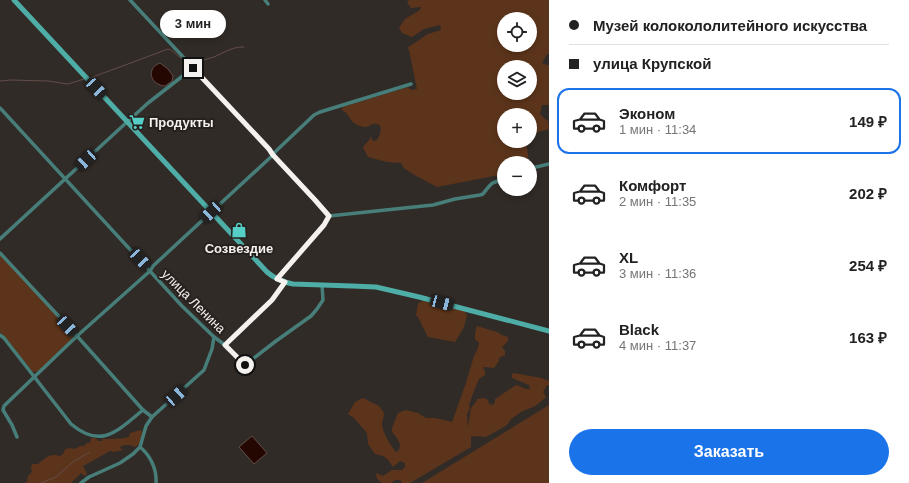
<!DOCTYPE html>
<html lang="ru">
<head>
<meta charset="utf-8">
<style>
  :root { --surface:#fff; --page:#f6f6f6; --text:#222; --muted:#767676; --line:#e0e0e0; --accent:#1a73e8 }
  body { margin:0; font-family:Helvetica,sans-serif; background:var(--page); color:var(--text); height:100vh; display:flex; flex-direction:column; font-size:15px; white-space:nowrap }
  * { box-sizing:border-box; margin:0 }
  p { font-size:13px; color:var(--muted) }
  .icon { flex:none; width:22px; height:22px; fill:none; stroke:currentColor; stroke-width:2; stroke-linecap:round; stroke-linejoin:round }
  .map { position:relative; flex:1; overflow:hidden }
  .panel { display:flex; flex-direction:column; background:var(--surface); width:360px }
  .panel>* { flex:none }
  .guide { display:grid; align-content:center; height:88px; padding:0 20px; background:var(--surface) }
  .buttons { position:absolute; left:497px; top:12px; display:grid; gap:8px }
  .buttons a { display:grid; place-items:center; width:40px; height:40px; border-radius:50%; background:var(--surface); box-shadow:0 2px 6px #0003; font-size:20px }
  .end { position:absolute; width:18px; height:18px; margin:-9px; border:5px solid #f5f1ef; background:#111; box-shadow:0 0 0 2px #111 }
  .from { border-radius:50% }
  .bubble { position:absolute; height:28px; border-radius:14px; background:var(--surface); box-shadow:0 2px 6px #0003; font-size:13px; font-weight:700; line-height:28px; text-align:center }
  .car { position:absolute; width:12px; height:24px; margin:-12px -6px; border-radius:5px; box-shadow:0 0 3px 1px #0007; background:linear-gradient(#222 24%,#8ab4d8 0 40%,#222 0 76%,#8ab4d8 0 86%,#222 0) }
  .guide b { display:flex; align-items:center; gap:14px; height:38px; font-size:15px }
  .guide b+b { border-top:1px solid var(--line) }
  .guide i { width:10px; height:10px; background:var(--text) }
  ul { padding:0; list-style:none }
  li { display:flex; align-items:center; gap:12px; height:66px; margin:0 8px 6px; padding:0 12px; border:2px solid transparent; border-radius:12px }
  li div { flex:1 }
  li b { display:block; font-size:15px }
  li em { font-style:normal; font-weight:700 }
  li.current { border-color:var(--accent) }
  li>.icon { width:36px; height:36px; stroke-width:1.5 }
  .action { display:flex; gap:8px; margin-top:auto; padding:8px 20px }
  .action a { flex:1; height:46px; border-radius:24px; background:var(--accent); color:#fff; font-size:16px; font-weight:700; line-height:46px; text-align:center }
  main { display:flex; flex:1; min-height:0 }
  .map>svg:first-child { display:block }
  .green { fill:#5c341b; fill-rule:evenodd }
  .water { fill:#240700; stroke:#634d48 }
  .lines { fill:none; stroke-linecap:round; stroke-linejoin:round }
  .stream { stroke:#634d48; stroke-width:1 }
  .minor { stroke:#477e7a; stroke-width:3.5 }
  .secondary { stroke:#4eada6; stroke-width:5 }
  .route { stroke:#f5f1ef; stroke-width:5 }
  .labels { text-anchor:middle; stroke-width:4; stroke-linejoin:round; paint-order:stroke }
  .poi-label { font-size:13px; font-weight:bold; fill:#f5f1ef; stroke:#27211e; text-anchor:start }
  .street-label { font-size:13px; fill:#f5f1ef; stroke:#27211e }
</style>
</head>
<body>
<main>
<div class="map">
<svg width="549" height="483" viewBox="0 0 549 483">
  <rect width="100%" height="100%" fill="#312b27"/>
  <g class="green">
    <path d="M409 0H549V54H547L542 63 547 65H549V105H542L540 114 545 119 548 121 549 129 530 134V115H504V141H526L529 163H504V174L437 187 411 173 404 168 401 163 387 162 368 157 363 147 370 139V136L373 141 377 140C380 135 382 131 380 125 370 121 371 127 365 127 360 127 353 123 351 120 350 118 348 115 347 114 346 112 344 112 342 110L343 107 408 87 411 90 417 89 409 50 407 48 428 34 441 30 440 25 424 29 412 37 402 33 399 28 405 19 420 10 421 7 411 8 407 2ZM504 19H530V45H504ZM504 67H530V93H504Z"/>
    <path d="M0 255 75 335V337L41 369 35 372 32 371 5 337 0 332Z"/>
    <path d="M423 301 464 311 467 315 464 327 455 342 428 337 418 317 416 315 418 303Z"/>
    <path d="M477 326 497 332 502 335 508 337V341L502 347 505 351V355L499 358V361L494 368 484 367 483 368 485 371V375L479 379 474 391 469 405 470 408 467 414 468 427 471 408 476 402 477 399 484 398 488 400 489 404 493 405 495 402V399L516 385C522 386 524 390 530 389L529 385 512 378V374L514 373 541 378 549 381V385H547L543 392 546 397 544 399 535 406 521 412 511 419 507 425 486 437 471 436V447L410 483H402L400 480H395L391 483H382L377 479 376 473 383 476 392 470H402L405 467V463L400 461 393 467C388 458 385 456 375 454L368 444 367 433 354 418 348 414 355 402 363 398 379 406 384 413C384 416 383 420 382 423 382 432 390 445 396 452L399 450 400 444 397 438 392 432V428L398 413 406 410 418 413 426 418H435L452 422 466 383 474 356 478 348 479 343 475 339V333Z"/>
    <path d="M549 405V483H422Z"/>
    <path d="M140 430 142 431C142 437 140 443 136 447 130 445 125 444 120 447L121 449 124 450 113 452 111 451H109L108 452 103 455 83 466 87 474 85 476 81 473 71 483H23L27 482 28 476 32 472 31 468 32 464H38C46 458 49 453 60 456L64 453 65 449 71 448 75 449 80 446H84L87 443H90L91 438H96L98 441H102V439C111 439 121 439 129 437L130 433Z"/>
  </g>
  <g class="water">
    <path d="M160 63 168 69 173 76 172 81 165 86C151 85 145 69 160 63Z"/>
    <path d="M252 436 267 453 254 464 239 447Z"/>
  </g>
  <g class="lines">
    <g class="stream">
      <path d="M188 58C194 59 201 61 207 59 219 57 230 46 244 47"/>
      <path d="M90 78 136 61 168 49C173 50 176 55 181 58"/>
      <path d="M0 81 11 80 48 81 68 84 84 79"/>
      <path d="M41 483 56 477 73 462 90 452"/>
    </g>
    <g class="minor">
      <path d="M130 0 269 149 273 155 315 200 329 216"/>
      <path d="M265 0 268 4"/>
      <path d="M0 108 182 306 214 337 225 345 245 365 276 341 311 316 317 309 323 300 322 285"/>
      <path d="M530 176 532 168 549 164"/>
      <path d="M329 216 433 205 455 199 480 195 483 194C490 185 492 180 504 181"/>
      <path d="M0 239 127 122 148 103 193 68"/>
      <path d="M0 253 77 336 143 410 152 417"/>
      <path d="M277 279 324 225 329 216"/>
      <path d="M0 335 4 338 71 424C102 450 118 430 143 410"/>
      <path d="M225 345 272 300 285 282"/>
      <path d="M17 437 12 425 3 410 4 406 6 404 77 336 150 271 153 266 273 155 276 151 314 115 320 112 411 84"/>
      <path d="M140 447C150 455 157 469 156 483"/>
      <path d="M81 483 89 477 120 463 133 454 140 447 146 426 152 417 204 370 212 349 214 337"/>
    </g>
    <path class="secondary" d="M14 0 267 272C275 279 283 282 293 284L352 286 376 287 419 297 549 331"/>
  </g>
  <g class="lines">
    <path class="route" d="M193 68 269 149 273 155 315 200 329 216 324 225 277 279 285 282 272 300 225 345 245 365"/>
  </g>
  <defs>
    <symbol id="supermarket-bare" viewBox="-9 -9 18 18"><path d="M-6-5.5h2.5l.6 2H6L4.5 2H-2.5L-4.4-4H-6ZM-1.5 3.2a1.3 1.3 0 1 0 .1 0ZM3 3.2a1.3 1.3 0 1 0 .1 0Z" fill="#55cec5" stroke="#27211e" stroke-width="2.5" paint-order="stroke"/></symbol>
    <symbol id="shop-bare" viewBox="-9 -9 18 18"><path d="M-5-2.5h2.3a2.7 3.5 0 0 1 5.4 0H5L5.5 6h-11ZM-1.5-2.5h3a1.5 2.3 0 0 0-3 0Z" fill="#55cec5" stroke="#27211e" stroke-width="2.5" paint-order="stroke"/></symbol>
  </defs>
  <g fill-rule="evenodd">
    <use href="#supermarket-bare" x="126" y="111" width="22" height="22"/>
    <use href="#shop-bare" x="228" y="219" width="22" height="22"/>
  </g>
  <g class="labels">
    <g class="poi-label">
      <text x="149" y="127">Продукты</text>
      <text x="239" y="253" text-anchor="middle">Созвездие</text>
    </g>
    <g class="street-label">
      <text transform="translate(194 301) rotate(45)" y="5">улица Ленина</text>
    </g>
  </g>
</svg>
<div class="buttons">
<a><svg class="icon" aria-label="locate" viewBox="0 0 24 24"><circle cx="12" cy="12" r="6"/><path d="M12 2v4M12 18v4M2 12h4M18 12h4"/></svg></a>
<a><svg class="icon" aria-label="layers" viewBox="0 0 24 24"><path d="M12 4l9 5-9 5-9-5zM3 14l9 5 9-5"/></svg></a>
<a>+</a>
<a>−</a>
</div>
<i class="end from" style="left:245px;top:365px"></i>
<i class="end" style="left:193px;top:68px"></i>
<div class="bubble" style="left:160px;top:10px;width:66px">3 мин</div>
<i class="car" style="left:96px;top:88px;rotate:137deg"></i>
<i class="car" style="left:86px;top:160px;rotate:227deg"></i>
<i class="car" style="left:211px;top:212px;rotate:227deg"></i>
<i class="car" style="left:140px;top:259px;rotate:137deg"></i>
<i class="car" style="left:442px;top:303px;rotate:105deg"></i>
<i class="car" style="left:67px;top:326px;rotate:137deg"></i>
<i class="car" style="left:176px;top:396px;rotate:48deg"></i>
</div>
<section class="panel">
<div class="guide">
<b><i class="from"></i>Музей колокололитейного искусства</b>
<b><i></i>улица Крупской</b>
</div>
<ul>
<li class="current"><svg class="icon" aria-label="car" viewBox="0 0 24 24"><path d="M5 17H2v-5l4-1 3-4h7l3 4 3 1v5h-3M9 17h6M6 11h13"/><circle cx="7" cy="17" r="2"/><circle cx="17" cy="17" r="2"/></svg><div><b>Эконом</b><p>1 мин · 11:34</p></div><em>149 ₽</em></li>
<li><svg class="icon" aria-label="car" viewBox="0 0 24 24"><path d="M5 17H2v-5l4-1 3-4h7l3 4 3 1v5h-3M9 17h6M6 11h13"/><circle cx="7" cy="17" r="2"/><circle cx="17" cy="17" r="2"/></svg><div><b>Комфорт</b><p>2 мин · 11:35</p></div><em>202 ₽</em></li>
<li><svg class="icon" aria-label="car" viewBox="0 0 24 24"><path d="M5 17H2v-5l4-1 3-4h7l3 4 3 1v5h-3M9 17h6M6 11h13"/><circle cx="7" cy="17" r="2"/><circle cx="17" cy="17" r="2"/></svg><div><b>XL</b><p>3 мин · 11:36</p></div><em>254 ₽</em></li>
<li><svg class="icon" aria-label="car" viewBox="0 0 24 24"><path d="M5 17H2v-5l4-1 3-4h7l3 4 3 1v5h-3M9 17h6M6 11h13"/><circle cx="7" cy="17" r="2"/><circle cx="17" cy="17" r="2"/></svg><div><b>Black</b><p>4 мин · 11:37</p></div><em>163 ₽</em></li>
</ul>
<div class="action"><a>Заказать</a></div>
</section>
</main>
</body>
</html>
